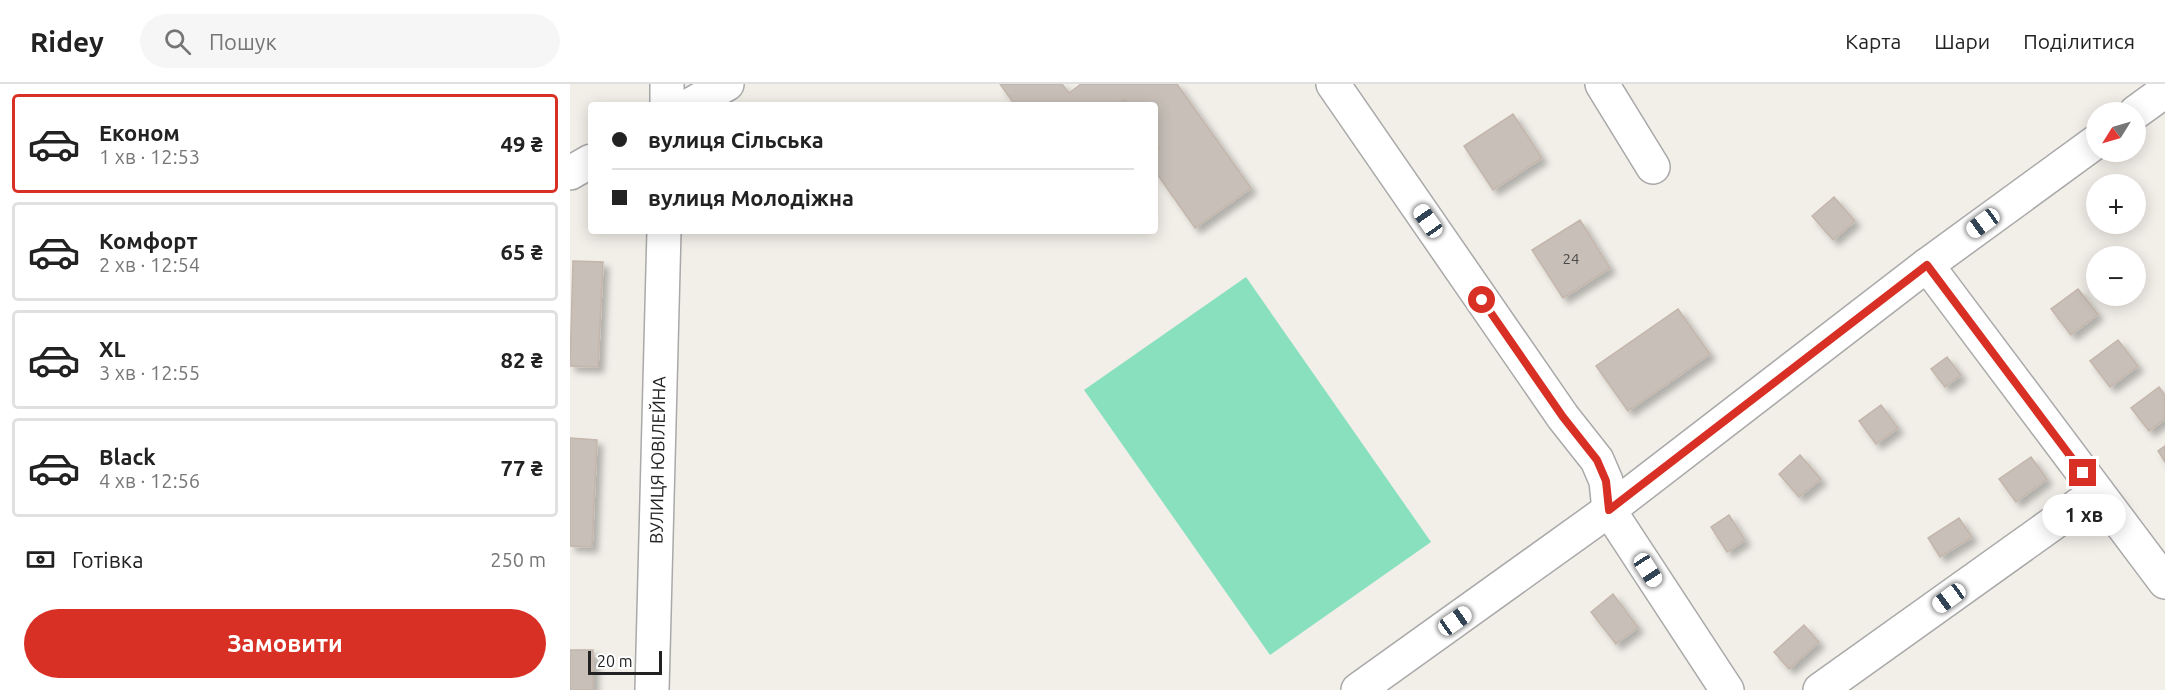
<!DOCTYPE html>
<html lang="uk">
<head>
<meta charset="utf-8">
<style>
  :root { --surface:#fff; --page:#f6f6f6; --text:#222; --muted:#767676; --line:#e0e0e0; --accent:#d93025 }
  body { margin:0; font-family:Ubuntu,sans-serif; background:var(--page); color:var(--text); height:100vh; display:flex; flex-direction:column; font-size:22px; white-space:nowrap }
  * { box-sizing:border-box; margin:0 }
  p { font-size:20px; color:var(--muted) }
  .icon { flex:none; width:33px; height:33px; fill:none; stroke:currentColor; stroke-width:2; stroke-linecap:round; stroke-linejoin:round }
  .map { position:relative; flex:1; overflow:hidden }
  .sheet { display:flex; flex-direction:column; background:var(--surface); width:570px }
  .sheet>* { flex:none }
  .guide { position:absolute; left:18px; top:18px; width:570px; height:132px; border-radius:6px; box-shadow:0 3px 15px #0003; display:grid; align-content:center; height:132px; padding:0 24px; background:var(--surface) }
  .needle { width:39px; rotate:233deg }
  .buttons { position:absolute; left:1516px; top:18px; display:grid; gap:12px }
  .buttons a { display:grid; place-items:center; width:60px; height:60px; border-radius:50%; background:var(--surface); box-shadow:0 3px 15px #0003; font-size:30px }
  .scale { position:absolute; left:18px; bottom:15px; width:74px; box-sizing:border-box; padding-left:6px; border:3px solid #222; border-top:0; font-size:16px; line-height:21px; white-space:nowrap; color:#222; -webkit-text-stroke:4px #fff; paint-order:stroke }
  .end { position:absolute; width:27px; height:27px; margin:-14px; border:8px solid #d93025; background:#fff; box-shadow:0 0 0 3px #fff }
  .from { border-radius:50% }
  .bubble { position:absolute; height:42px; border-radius:21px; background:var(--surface); box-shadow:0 3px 15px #0003; font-size:20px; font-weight:700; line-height:42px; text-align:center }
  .car { position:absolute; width:18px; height:36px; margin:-18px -9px; border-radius:8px; box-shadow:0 0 4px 2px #0007; background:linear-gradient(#fff 24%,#345 0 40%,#fff 0 76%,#345 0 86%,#fff 0) }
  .guide b { display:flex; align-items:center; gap:21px; height:57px; font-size:22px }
  .guide b+b { border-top:2px solid var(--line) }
  .guide i { width:15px; height:15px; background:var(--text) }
  ul { padding:10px 0 0; list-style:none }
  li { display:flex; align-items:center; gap:18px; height:99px; margin:0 12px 9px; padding:0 12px; border:3px solid var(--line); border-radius:6px }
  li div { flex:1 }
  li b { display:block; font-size:22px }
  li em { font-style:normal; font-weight:700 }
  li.selected { border-color:var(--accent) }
  li>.icon { width:54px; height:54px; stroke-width:1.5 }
  .pay { display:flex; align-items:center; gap:15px; height:66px; padding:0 24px; font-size:22px }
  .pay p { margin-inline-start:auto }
  .button { display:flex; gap:12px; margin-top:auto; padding:12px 24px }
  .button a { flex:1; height:69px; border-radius:36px; background:var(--accent); color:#fff; font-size:24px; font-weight:700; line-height:69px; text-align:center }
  header { display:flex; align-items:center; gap:36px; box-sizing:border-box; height:84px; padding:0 30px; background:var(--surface); border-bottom:2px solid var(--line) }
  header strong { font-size:28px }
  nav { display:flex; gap:33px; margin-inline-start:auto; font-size:21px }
  .search { width:420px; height:54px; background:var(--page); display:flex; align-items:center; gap:15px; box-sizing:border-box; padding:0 21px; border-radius:33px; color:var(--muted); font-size:22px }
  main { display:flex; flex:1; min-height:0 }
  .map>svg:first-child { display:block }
  .pitch { fill:#88e0be }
  .building { fill:#c7bfb8; stroke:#c4b6ab; stroke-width:1.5; filter:url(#shadow) }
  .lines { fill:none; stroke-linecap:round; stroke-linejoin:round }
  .minor-casing { stroke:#a9a9a9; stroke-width:36 }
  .minor { stroke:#fff; stroke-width:33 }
  .route { stroke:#d93025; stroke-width:8 }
  .labels { text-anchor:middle; stroke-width:6; stroke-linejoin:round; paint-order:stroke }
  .number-label { font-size:15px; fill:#4b4948 }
  .street-label { font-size:18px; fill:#222; stroke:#fff }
</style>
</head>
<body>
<header>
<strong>Ridey</strong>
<div class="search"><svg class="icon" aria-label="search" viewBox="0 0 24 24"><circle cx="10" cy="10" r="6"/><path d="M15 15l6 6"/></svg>Пошук</div>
<nav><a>Карта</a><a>Шари</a><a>Поділитися</a></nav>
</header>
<main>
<section class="sheet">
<ul>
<li class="selected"><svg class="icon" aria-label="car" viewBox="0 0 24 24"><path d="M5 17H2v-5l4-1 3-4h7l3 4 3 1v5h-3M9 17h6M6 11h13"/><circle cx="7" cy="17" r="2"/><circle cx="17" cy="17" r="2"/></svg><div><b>Економ</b><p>1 хв · 12:53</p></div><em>49 ₴</em></li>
<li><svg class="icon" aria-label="car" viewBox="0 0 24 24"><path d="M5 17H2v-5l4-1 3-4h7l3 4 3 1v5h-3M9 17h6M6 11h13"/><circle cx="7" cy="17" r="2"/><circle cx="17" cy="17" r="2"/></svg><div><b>Комфорт</b><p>2 хв · 12:54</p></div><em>65 ₴</em></li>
<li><svg class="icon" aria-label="car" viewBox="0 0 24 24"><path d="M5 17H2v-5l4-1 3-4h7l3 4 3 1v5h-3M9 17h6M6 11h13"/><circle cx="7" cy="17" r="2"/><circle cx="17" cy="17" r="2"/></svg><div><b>XL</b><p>3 хв · 12:55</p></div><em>82 ₴</em></li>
<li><svg class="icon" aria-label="car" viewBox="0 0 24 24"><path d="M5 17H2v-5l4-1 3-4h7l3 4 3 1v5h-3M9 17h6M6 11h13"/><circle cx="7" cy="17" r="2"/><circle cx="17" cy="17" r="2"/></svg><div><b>Black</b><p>4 хв · 12:56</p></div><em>77 ₴</em></li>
</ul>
<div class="pay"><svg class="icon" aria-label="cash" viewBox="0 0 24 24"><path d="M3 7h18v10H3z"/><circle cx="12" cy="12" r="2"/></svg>Готівка<p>250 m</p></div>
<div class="button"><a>Замовити</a></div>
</section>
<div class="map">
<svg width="1595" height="606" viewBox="0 0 1595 606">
  <defs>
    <filter id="shadow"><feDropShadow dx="5.5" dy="5.5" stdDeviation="3" flood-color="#0004"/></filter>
  </defs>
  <rect width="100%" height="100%" fill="#f2efe9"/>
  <path class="pitch" d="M676 193 861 458 700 571 514 306Z"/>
  <g class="building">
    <path d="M430 0H492L499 9 511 0H607L681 104 625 144 585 87V68L589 65 585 59V21H559L554 15 546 21H445Z"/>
    <path d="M943 30 972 74 923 106 894 62Z"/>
    <path d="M1264 113 1285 137 1263 156 1242 132Z"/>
    <path d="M1010 136 1040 184 993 214 962 166Z"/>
    <path d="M3 177 33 178 28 283 0 282Z"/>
    <path d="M1508 205 1528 230 1501 251 1481 225Z"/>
    <path d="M1108 225 1140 270 1058 327 1026 282Z"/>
    <path d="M1548 256 1568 282 1540 303 1520 277Z"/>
    <path d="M1377 273 1391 291 1375 303 1361 285Z"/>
    <path d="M1589 303 1595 311V335L1579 347 1561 324Z"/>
    <path d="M1311 321 1328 344 1306 360 1289 337Z"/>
    <path d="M0 354 27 356 22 463 0 462Z"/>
    <path d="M1595 362V378L1588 367Z"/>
    <path d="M1230 371 1251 395 1229 413 1209 390Z"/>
    <path d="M1461 373 1477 395 1446 418 1429 395Z"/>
    <path d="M1159 431 1175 456 1157 468 1141 443Z"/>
    <path d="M1389 434 1402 453 1370 473 1358 454Z"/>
    <path d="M1043 510 1068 543 1046 560 1021 528Z"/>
    <path d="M1234 541 1249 558 1219 585 1204 568Z"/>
    <rect x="0" y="566" width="23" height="40"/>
  </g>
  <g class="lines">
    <defs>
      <g id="minor">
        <path d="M763 0 993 333 1027 376 1036 397 1039 426 1157 606"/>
        <path d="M1032 0 1083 83"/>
        <path d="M97 21V0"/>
        <path d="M120 21 157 0"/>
        <path d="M1566 28 1595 7"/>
        <path d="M0 89 21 77"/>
        <path d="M1357 181 1595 498"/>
        <path d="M82 606 94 147"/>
        <path d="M788 606 1039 426 1357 181 1527 57"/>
        <path d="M1250 606 1527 408"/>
      </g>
    </defs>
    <use href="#minor" class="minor-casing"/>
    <use href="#minor" class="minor"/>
  </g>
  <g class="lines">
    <path class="route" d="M912 216 993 333 1027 376 1036 397 1039 426 1357 181 1513 389"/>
  </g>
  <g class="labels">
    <g class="number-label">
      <text x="1001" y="180">24</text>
    </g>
    <g class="street-label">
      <text transform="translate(88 376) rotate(-89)" y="6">ВУЛИЦЯ ЮВІЛЕЙНА</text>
    </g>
  </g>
</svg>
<div class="buttons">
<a><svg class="needle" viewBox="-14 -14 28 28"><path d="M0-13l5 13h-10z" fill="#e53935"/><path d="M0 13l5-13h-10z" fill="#767676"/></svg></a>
<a>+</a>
<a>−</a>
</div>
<div class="scale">20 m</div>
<i class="end from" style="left:912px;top:216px"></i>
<i class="end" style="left:1513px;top:389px"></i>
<div class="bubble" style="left:1472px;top:410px;width:84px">1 хв</div>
<i class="car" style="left:858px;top:137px;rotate:325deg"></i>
<i class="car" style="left:1413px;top:139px;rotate:234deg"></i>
<i class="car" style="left:1078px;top:486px;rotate:147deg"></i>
<i class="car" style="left:1379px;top:514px;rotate:234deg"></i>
<i class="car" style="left:885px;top:537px;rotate:55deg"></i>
<div class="guide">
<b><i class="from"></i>вулиця Сільська</b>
<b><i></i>вулиця Молодіжна</b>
</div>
</div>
</main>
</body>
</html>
